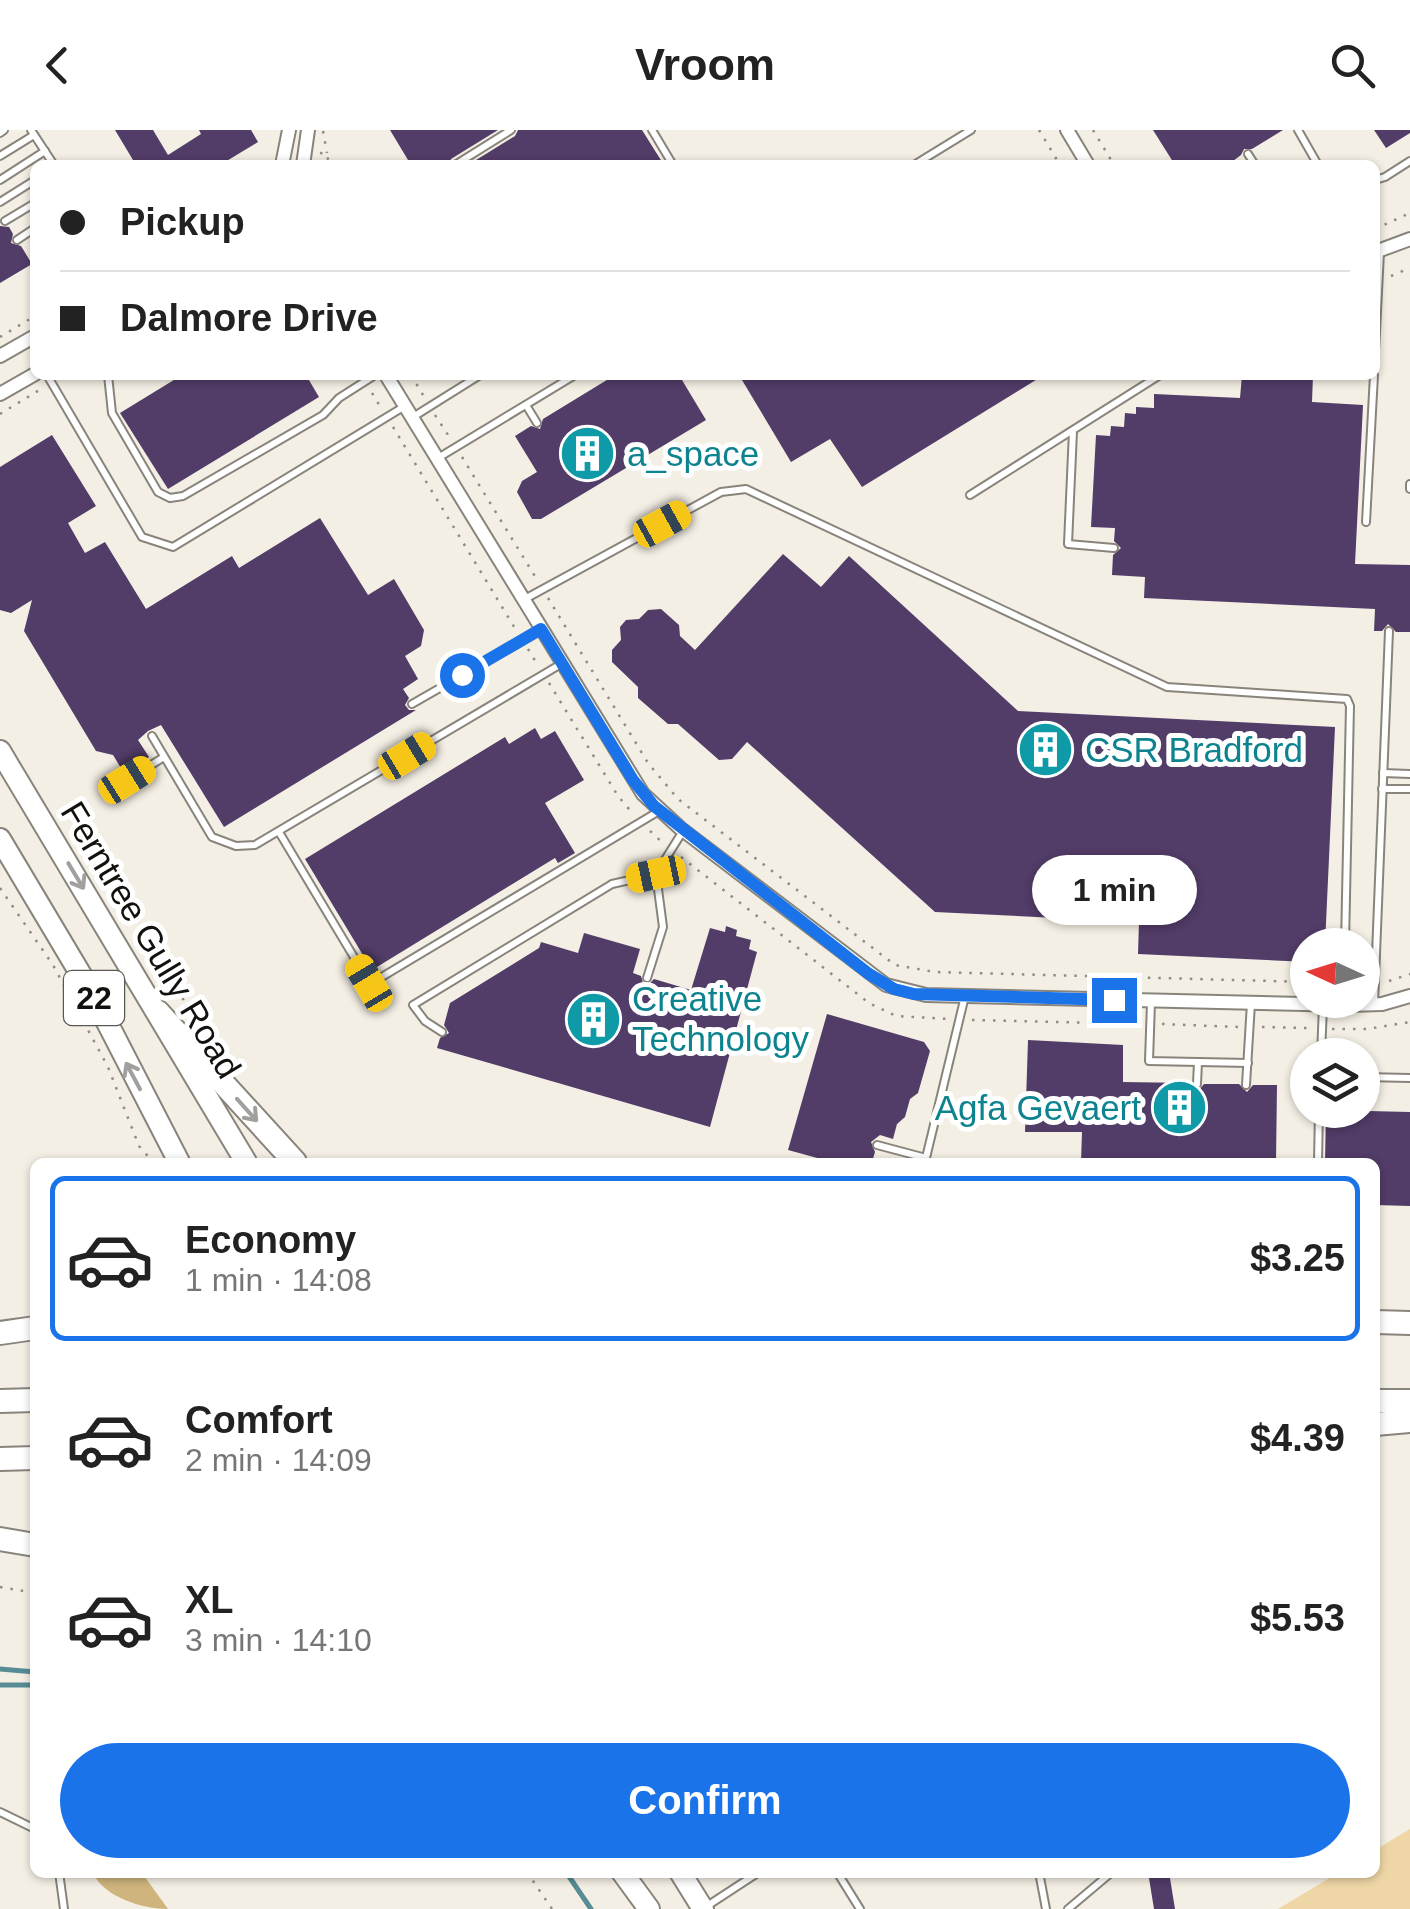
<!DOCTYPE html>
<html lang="en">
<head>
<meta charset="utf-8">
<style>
  :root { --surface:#fff; --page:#f2f2f2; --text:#222; --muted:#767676; --line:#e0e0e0; --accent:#1a73e8 }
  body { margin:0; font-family:Arial,sans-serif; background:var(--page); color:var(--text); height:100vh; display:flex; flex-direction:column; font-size:38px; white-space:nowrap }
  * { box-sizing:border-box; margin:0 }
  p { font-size:32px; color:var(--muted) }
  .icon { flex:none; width:55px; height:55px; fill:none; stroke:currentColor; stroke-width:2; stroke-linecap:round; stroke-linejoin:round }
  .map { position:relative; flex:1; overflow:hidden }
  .drawer { position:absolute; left:30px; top:1028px; width:1350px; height:720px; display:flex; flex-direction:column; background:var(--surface); border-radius:15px; box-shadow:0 2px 8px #0004 }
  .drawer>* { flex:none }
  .top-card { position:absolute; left:30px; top:30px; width:1350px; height:220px; border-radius:15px; box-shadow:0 2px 8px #0004; display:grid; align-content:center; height:220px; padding:0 30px; background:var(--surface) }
  .needle { width:65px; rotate:274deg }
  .tools { position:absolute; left:1290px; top:798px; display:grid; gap:20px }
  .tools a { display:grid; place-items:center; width:90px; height:90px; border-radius:50%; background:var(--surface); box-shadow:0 2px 8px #0004; font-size:50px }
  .end { position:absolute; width:45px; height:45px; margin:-22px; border:12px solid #1a73e8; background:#fff; box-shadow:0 0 0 5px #fff }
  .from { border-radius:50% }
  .bubble { position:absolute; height:70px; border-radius:35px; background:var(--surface); box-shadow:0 2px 8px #0004; font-size:32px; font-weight:600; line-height:70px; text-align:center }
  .car { position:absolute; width:30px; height:60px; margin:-30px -15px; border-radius:12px; box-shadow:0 0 8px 2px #0007; background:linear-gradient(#f5c518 24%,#345 0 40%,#f5c518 0 76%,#345 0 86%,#f5c518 0) }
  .top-card b { display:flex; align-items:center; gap:35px; height:95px; font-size:38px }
  .top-card b+b { border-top:2px solid var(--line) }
  .top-card i { width:25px; height:25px; background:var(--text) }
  ul { padding:18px 0 0; list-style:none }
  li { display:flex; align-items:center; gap:30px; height:165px; margin:0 20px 15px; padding:0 10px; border:5px solid transparent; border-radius:15px }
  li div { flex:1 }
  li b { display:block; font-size:38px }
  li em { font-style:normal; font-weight:600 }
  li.on { border-color:var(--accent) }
  li>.icon { width:90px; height:90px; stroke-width:1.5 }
  .cta { display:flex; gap:20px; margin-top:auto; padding:20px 30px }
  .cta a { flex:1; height:115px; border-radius:60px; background:var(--accent); color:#fff; font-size:40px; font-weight:600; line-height:115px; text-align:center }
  header { display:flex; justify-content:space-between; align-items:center; height:130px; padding:0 30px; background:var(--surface); font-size:45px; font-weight:600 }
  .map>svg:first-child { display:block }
  .green { fill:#efd6a6 }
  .forest { fill:#cfb47d }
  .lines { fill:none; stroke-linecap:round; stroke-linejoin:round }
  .stream { stroke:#578c94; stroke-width:5 }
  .building { fill:#523c68 }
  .service-casing { stroke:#89847b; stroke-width:10 }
  .minor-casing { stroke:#89847b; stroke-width:16 }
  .primary-casing { stroke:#89847b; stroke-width:24 }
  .motorway-casing { stroke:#89847b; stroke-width:26 }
  .path { stroke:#8f8c84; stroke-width:2.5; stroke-dasharray:2.5 8; stroke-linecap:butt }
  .service { stroke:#fff; stroke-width:6 }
  .minor { stroke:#fff; stroke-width:12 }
  .primary { stroke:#fff; stroke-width:20 }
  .motorway { stroke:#fff; stroke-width:22 }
  .oneway { stroke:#a1a09f }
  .route { stroke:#1a73e8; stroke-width:12 }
  .labels { text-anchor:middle; stroke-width:10; stroke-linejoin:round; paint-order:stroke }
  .shield { fill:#fff; stroke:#5a5856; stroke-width:2.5 }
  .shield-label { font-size:32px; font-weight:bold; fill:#13110e }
  .culture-label { font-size:35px; fill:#0d838f; stroke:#fff; text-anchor:start }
  .street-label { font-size:35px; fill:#13110e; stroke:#fff }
</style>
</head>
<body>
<header><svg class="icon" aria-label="back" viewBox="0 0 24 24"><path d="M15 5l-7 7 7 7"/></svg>Vroom<svg class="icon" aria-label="search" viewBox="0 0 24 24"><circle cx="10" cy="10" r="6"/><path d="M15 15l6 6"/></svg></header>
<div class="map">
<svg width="1410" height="1779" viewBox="0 0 1410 1779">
  <rect width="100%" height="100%" fill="#f4efe4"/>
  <path class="green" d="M1410 1699V1779H1278L1338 1743 1375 1742V1720Z"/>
  <path class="forest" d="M93 1743H142L168 1779C142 1779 104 1767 93 1743Z"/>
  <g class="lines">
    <g class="stream">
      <path d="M0 1539 35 1542"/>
      <path d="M0 1555H35"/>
      <path d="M566 1742 591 1779"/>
    </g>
  </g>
  <g class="building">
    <path d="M115 0H153L168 25 201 4 199 0H251L258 12 220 35H136Z"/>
    <path d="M390 0H498L451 29 448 35H411Z"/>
    <path d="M518 0H642L664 35H468L515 6Z"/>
    <path d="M1153 0H1283L1252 19H1244L1241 25 1233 31 1236 35H1175Z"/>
    <path d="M1374 0H1410V3L1386 18Z"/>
    <path d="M0 96 9 97 13 104 11 113 21 116 32 134 0 153Z"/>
    <path d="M182 245H306L319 267 168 359 120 283Z"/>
    <path d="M615 245H679L706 290 541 389H532L517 362 522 351 537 342 515 306 531 296 540 299 543 289Z"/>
    <path d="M739 245H1044L862 357 830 309 791 332Z"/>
    <path d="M1242 245H1313L1312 272 1363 275 1355 434 1410 435V502H1396L1388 494 1382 501H1374L1375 479 1144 468 1145 447 1112 445 1113 425 1121 418 1114 411 1115 398 1091 397 1096 305 1110 306 1111 296 1124 297 1125 283 1136 284V277L1154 278V264L1240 268Z"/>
    <path d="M52 305 96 376 68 393 85 423 105 412 146 479 232 426 239 438 320 388 368 465 394 449 424 500 421 516 405 526 418 549 403 559 409 568 405 575 409 580H416L224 697 161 595 148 601 138 610 149 627 124 643 113 625 96 621 24 501 32 470 11 483 0 480V337Z"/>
    <path d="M783 424 821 457 849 426 1018 581 1335 597 1325 815H1308V832L1138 824 1139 792 935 782 747 612 732 629 719 630 678 594H668L638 568V557L612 532V520L621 510 620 497 626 490 639 489 648 480 661 479 679 495 680 506 695 520Z"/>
    <path d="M535 598 541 609 555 601 584 650 545 673 575 723 558 733 555 728 372 840 305 729 505 607 509 614Z"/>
    <path d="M726 796 737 800 736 806 751 810 749 819 757 822 710 997 437 918 440 908 449 903 444 895 450 873 539 818 541 812 578 823 584 803 640 819 633 843 641 846 643 853 649 854 654 849 691 860 710 798 725 802Z"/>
    <path d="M827 884 924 912 930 921 918 963 910 969 905 987 897 994 893 1009 880 1005 871 1012 875 1022 872 1032H832L788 1020Z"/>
    <path d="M1028 910 1123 915V952L1190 953 1198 961 1204 954H1239L1247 962 1253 955H1277L1276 1032H1081L1082 1002H1025Z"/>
    <path d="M1326 980 1410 982V1076L1375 1075V1032H1325Z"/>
    <path d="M1148 1742H1169L1175 1779H1154Z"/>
  </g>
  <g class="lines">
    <defs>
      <g id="service">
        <path d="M31 0 54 35"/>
        <path d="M652 0 673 35"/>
        <path d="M1298 0 1318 35"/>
        <path d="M0 3 4 0"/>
        <path d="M1248 24 1255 35"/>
        <path d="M0 26 34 5"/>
        <path d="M455 35 511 0"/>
        <path d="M914 35 971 0"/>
        <path d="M0 50 45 21"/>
        <path d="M1375 50 1385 47 1410 31"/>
        <path d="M0 72 35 50"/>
        <path d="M5 91 35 73"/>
        <path d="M17 110 35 98"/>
        <path d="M1375 221 1380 122"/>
        <path d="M47 245 142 407 173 417 405 276"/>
        <path d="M108 245 112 283 158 362 170 368 183 366 323 285 339 268 375 245"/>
        <path d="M526 275 537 293"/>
        <path d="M413 287 480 245"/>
        <path d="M1073 301 1068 414 1114 418"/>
        <path d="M438 328 575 245"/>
        <path d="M1410 359V354"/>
        <path d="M970 365 1160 245"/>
        <path d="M1366 392 1374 245"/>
        <path d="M523 470 721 362 746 359 1167 557 1347 569 1350 576 1345 815"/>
        <path d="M412 574 541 500"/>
        <path d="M152 606 212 707 236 716 255 715 561 534"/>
        <path d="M1383 643 1410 644"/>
        <path d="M127 650 164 627"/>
        <path d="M1382 659H1410"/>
        <path d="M279 702 370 854 659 681"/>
        <path d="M647 848 663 797 656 744"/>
        <path d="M1151 872 1149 931 1248 933"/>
        <path d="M1374 874 1389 501"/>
        <path d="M442 902 425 891 413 875 612 754 656 744 683 701"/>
        <path d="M1321 925 1323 876"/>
        <path d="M1362 947 1410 948"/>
        <path d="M1197 954 1198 932"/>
        <path d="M1246 955 1251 873"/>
        <path d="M877 1015 926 1028"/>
        <path d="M925 1032 965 866"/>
        <path d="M1318 1032 1319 980"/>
        <path d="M1375 1516V1517"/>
        <path d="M0 1682 35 1699"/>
        <path d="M59 1742 64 1779"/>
        <path d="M837 1742 860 1779"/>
        <path d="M1039 1742 1046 1779"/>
        <path d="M704 1778 759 1742"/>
        <path d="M1068 1779 1112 1742"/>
      </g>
      <g id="minor">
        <path d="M1067 0 1088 35"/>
        <path d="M282 35 289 0"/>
        <path d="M303 35 308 0"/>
        <path d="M1375 122 1410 109"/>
        <path d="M0 226 35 206"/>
        <path d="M386 245 643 664 680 698 886 855 926 865 1349 875 1382 874 1410 866"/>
        <path d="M0 264 35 244"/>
      </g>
      <g id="primary">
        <path d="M0 621 246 1032"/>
        <path d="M0 709 93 865 179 1032"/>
        <path d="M622 1742 649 1779"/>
        <path d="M680 1742 703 1779"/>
      </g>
      <g id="motorway">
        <path d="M158 882 295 1032"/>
        <path d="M1375 1192 1410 1193"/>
        <path d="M0 1203 35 1198"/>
        <path d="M0 1271 35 1270"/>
        <path d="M1375 1271H1410"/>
        <path d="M1375 1294 1410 1291"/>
        <path d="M0 1329 35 1328"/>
        <path d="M0 1409 35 1415"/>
      </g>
    </defs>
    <use href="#service" class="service-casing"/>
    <use href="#minor" class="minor-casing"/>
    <use href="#primary" class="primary-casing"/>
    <use href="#motorway" class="motorway-casing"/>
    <g class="path">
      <path d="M1039 0 1060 35"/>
      <path d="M1093 0 1114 35"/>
      <path d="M323 1 327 23"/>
      <path d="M320 23 327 24 329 35"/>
      <path d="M1375 99 1410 83"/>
      <path d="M1391 146 1410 138"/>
      <path d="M0 207 35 186"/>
      <path d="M411 245 423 265"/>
      <path d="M372 263 381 278"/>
      <path d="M0 284 41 259"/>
      <path d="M435 285 450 308"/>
      <path d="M393 297 516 500"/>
      <path d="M462 327 536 448"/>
      <path d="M548 468 648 633 678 669 895 835 935 842 1308 852"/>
      <path d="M528 519 537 534"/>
      <path d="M549 553 618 666 634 685"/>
      <path d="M74 701 108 744 201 899"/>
      <path d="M650 701 663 713"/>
      <path d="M681 727 869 873 896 886 949 889"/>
      <path d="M0 758 53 835 108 937 139 1016 153 1032"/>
      <path d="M1389 851 1410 844"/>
      <path d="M972 890 1139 894"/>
      <path d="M1162 894 1239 897"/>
      <path d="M1262 897 1309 898"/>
      <path d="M1332 899H1367L1410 892"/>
      <path d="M0 1457 35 1463"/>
      <path d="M527 1742 552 1779"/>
    </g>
    <use href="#service" class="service"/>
    <use href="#minor" class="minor"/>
    <use href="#primary" class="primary"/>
    <use href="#motorway" class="motorway"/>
  </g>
  <defs><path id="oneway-shaft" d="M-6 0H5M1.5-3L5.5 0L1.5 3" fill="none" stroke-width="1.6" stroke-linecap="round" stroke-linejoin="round" transform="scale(2.5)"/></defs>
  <g class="oneway">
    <use href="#oneway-shaft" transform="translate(76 746) rotate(59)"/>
    <use href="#oneway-shaft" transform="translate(133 946) rotate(-118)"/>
    <use href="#oneway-shaft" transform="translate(247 980) rotate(48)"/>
  </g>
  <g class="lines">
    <path class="route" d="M462 545 541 499 633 650 654 676 869 844 894 859 914 864 1114 870"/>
  </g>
  <defs>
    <symbol id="building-disc" viewBox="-11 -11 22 22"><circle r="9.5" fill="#0f9aa8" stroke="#fff"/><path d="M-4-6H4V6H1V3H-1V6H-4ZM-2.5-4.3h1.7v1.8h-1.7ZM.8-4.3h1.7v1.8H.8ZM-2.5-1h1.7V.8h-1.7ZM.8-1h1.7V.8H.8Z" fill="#fff"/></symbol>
  </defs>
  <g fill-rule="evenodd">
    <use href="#building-disc" x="556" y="292" width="63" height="63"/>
    <use href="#building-disc" x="1014" y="588" width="63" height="63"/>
    <use href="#building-disc" x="562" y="858" width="63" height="63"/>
    <use href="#building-disc" x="1148" y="946" width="63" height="63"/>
  </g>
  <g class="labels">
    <rect class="shield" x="64" y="841" width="60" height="54" rx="8"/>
    <g class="shield-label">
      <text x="94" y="879">22</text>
    </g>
    <g class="culture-label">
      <text x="627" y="336">a_space</text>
      <text x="1085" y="632">CSR Bradford</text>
      <text x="632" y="881">Creative<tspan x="632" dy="40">Technology</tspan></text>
      <text x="1141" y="990" text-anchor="end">Agfa Gevaert</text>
    </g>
    <g class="street-label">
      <text transform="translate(151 810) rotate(59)" y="12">Ferntree Gully Road</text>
    </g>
  </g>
</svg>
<div class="tools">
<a><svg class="needle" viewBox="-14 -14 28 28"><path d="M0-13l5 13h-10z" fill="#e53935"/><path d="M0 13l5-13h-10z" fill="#767676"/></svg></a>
<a><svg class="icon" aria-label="layers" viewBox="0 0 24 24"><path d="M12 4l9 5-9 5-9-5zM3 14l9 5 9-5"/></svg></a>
</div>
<i class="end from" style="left:462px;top:545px"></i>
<i class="end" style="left:1114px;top:870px"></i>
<div class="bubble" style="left:1032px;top:725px;width:165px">1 min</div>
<i class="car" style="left:662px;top:394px;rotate:61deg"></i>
<i class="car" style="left:407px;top:626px;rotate:59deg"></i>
<i class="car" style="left:127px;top:650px;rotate:58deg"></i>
<i class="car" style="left:656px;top:744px;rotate:258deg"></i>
<i class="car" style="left:369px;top:853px;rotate:329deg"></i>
<div class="top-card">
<b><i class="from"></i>Pickup</b>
<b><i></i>Dalmore Drive</b>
</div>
<section class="drawer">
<ul>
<li class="on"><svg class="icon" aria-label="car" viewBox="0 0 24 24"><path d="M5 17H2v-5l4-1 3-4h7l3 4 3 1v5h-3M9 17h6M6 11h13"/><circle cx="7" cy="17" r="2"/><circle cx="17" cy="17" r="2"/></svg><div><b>Economy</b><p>1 min · 14:08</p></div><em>$3.25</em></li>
<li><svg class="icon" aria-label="car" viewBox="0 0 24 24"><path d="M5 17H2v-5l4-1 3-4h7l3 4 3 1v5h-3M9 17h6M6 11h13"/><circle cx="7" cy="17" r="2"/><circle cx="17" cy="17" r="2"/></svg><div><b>Comfort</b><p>2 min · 14:09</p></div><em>$4.39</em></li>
<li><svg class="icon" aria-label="car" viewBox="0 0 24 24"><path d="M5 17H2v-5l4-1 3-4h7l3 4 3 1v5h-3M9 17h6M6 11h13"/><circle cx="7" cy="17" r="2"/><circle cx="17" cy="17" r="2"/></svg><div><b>XL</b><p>3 min · 14:10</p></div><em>$5.53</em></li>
</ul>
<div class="cta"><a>Confirm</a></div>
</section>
</div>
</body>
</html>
